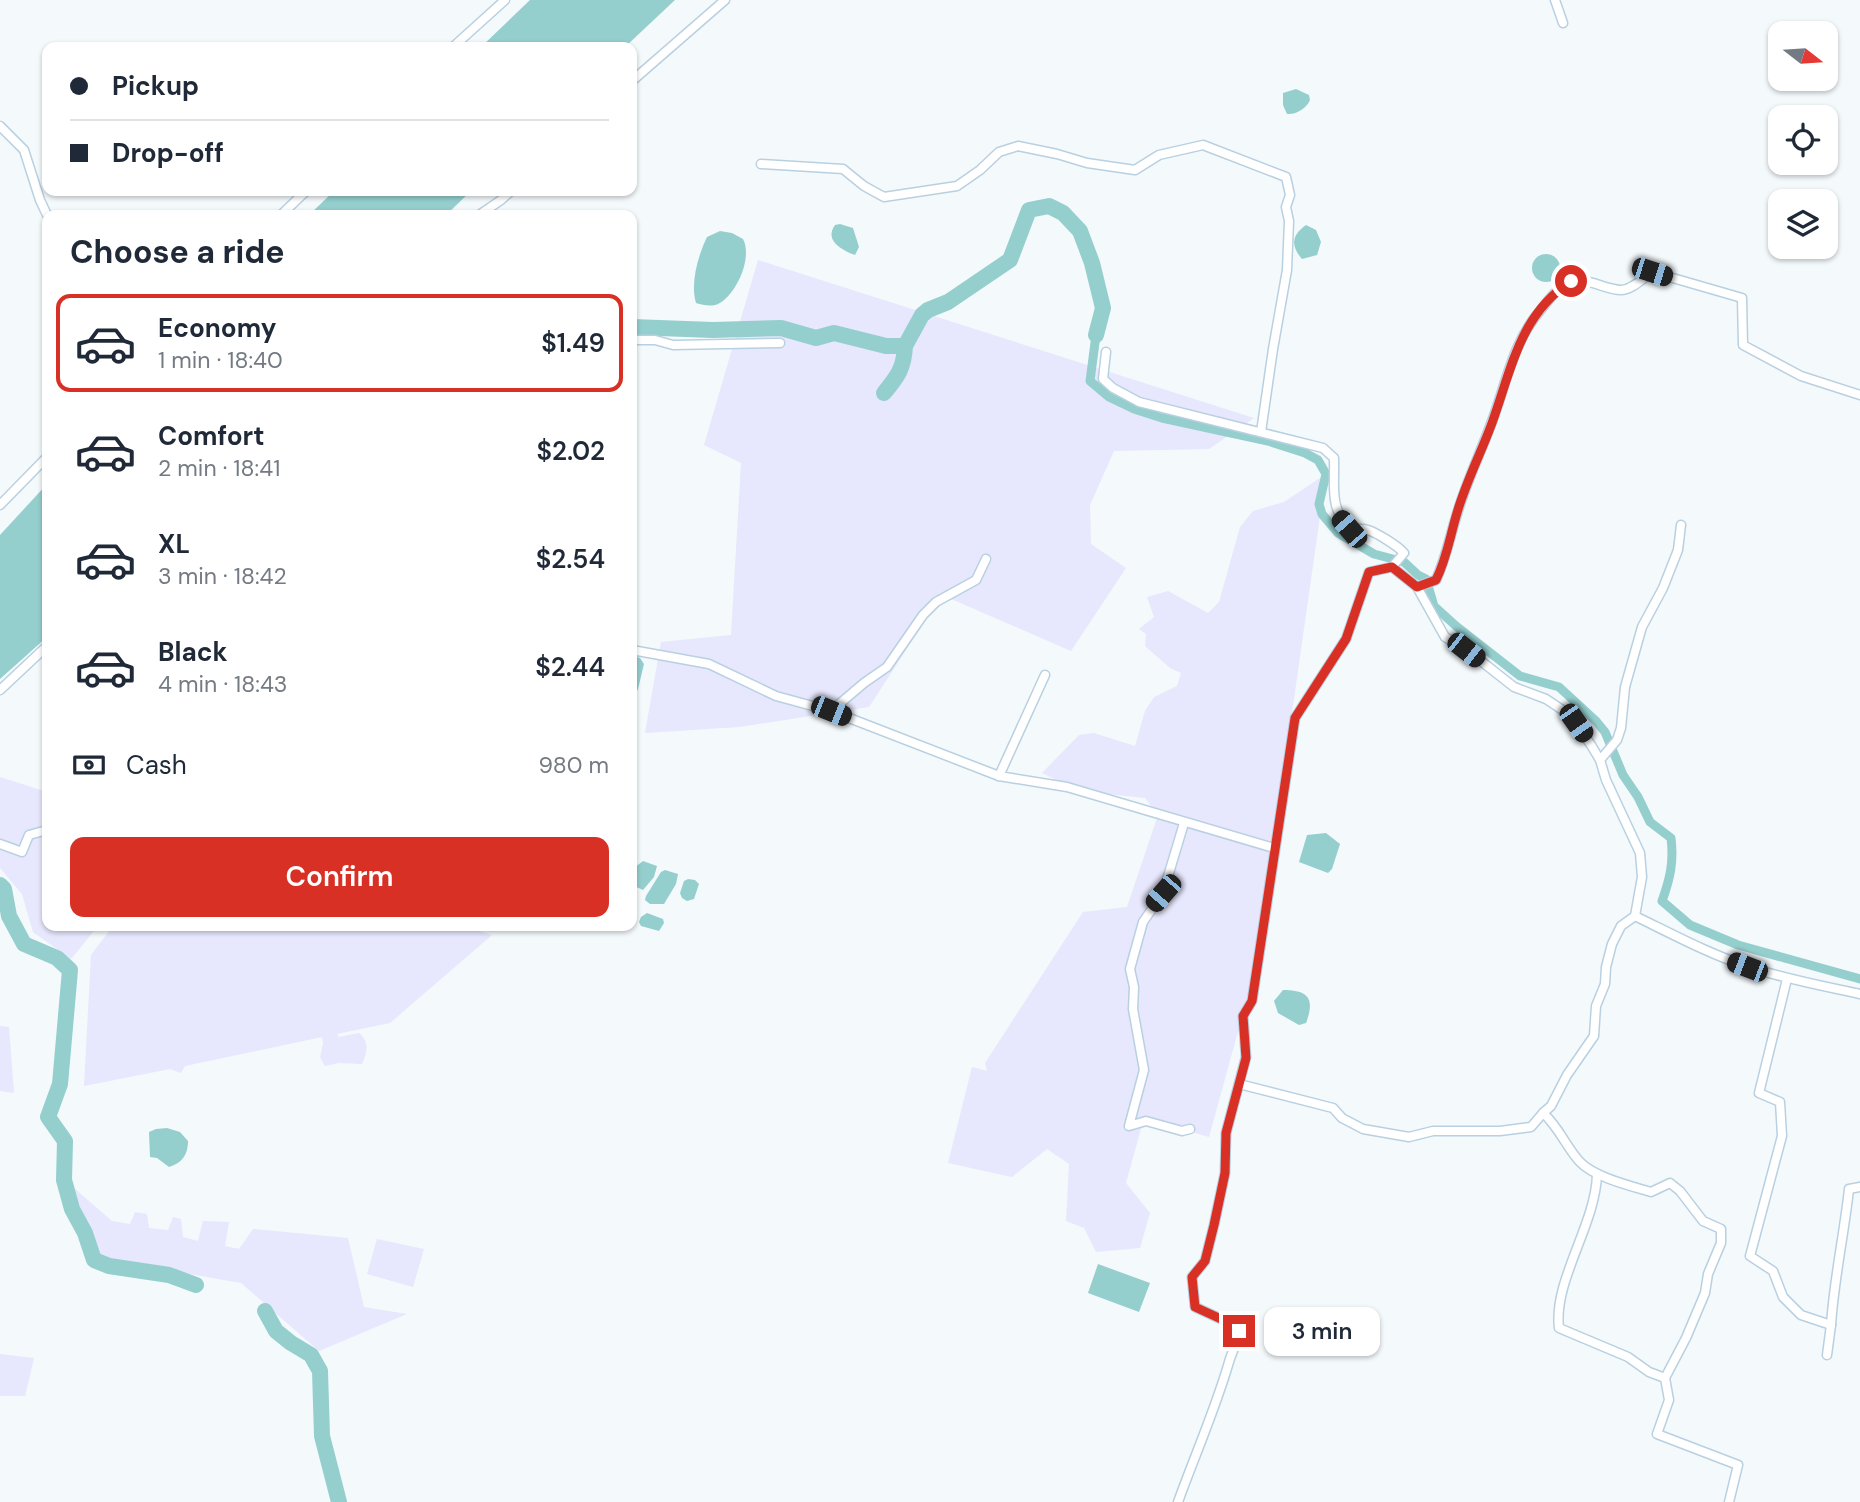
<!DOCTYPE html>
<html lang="en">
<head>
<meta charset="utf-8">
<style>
  :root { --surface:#fff; --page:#f6f6f7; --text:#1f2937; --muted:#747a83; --line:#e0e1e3; --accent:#d93025 }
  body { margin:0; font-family:"DM Sans",sans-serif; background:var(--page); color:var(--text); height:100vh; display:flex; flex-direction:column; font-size:26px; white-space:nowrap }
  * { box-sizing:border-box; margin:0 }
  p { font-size:23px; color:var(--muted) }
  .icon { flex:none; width:38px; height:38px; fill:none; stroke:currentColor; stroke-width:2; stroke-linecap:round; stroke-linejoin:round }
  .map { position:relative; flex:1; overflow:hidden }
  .side { position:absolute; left:42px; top:210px; width:595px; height:721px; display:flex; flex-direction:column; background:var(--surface); border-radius:14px; box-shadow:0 2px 5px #0004 }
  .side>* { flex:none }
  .top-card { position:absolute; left:42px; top:42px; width:595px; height:154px; border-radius:14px; box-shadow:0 2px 5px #0004; display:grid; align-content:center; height:154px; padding:0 28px; background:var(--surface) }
  .needle { width:46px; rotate:107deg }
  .tools { position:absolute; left:1768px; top:21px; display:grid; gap:14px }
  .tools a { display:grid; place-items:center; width:70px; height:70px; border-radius:14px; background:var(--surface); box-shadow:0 2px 5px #0004; font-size:35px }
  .end { position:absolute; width:32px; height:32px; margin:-16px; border:9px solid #d93025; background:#fff; box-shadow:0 0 0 4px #fff }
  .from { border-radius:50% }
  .bubble { position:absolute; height:49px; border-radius:14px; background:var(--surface); box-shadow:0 2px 5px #0004; font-size:23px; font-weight:600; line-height:49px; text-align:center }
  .car { position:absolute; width:21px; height:42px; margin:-21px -10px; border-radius:9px; box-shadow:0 0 5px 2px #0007; background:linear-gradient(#222 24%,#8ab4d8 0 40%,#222 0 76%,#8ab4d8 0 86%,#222 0) }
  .top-card b { display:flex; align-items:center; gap:24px; height:66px; font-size:26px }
  .top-card b+b { border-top:2px solid var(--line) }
  .top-card i { width:18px; height:18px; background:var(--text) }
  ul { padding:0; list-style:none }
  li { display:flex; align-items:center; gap:21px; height:98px; margin:0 14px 10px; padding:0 14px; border:4px solid transparent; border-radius:14px }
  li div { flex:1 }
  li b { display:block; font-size:26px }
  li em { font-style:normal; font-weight:600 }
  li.on { border-color:var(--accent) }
  li>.icon { width:63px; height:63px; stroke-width:1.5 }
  h2 { padding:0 28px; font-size:32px; line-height:84px }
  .pay { display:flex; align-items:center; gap:18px; height:77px; padding:0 28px; font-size:26px }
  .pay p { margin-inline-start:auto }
  .cta { display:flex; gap:14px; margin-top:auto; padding:14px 28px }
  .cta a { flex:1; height:80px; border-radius:14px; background:var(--accent); color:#fff; font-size:28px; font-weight:600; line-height:80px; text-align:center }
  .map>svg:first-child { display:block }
  .green { fill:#e7e7fd }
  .water { fill:#94cfce }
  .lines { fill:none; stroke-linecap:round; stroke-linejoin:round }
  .canal { stroke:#94cfce; stroke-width:9 }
  .river { stroke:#94cfce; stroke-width:16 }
  .street-casing { stroke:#b9d0e1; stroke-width:11 }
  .street { stroke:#fff; stroke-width:8 }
  .route { stroke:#d93025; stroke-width:9 }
</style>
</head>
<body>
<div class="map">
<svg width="1860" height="1502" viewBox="0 0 1860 1502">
  <rect width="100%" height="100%" fill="#f4f9fc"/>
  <g class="green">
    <path d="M758 260 1254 418 1209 449 1114 451 1090 505 1091 544 1126 568 1071 651 942 595 869 707 739 727 645 733 661 642 731 635 741 463 704 445Z"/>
    <path d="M1326 474 1256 966 1209 1137 1144 1118 1126 1183 1150 1213 1140 1248 1096 1252 1084 1228 1066 1221 1069 1164 1047 1149 1012 1177 948 1163 972 1067 987 1071 985 1063 1083 912 1127 907 1158 815 1145 798 1080 791 1042 773 1079 735 1094 733 1135 746 1145 711 1154 697 1177 686 1181 673 1170 668 1145 646 1146 634 1139 629 1154 617 1147 597 1168 591 1208 613 1219 602 1240 527 1253 511 1284 502Z"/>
    <path d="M0 777 47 792V926H98L71 959 33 932 22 894 0 868Z"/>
    <path d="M113 926H468L469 928 492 935 390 1023 337 1034 339 1037 359 1033C370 1042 367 1053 362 1064L339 1063 325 1066 320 1057 323 1043 322 1037 185 1066 181 1073 170 1069 84 1086 91 955Z"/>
    <path d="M0 1026 9 1027 14 1093 0 1091Z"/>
    <path d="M67 1182 112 1221 130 1224 135 1212 147 1214 149 1228 168 1230 173 1217 181 1219 183 1237 198 1241 203 1221 229 1222 225 1246 239 1249 253 1229 348 1238 364 1307 407 1314 319 1351 241 1283 99 1258Z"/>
    <path d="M377 1239 424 1249 413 1287 367 1274Z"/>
    <path d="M0 1354 34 1358 25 1396H0Z"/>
  </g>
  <g class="water">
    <path d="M530 0H675L625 47H481Z"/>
    <path d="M1296 89 1309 95 1310 100C1307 108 1296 115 1287 114L1283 105V93Z"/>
    <path d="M334 191H471L446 215H309Z"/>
    <path d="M840 224 853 228 859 247 855 255C841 250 824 240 835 225Z"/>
    <path d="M1306 225 1316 230 1321 242 1317 255 1302 259C1290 245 1292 235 1306 225Z"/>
    <path d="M720 231 732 233 743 239C753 258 736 295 718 304 711 307 703 305 696 303 690 283 698 256 707 237Z"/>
    <circle cx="1546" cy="268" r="14"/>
    <path d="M47 484V637L0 679V535Z"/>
    <path d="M632 655 640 658 644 664 638 689 632 701Z"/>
    <path d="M1326 833 1340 844 1332 869 1328 873 1299 862 1307 835Z"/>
    <path d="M643 861 657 866 654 877 643 890 632 885 634 868Z"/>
    <path d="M665 870 678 874 676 884 664 904H650L645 900 646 896 661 872Z"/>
    <path d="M688 879 695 880 699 884 694 899 687 901 682 898 680 893 684 881Z"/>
    <path d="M647 913 663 919 664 923 659 931 641 926 639 922 641 917Z"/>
    <path d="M1283 990C1309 990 1315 999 1306 1023L1299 1025 1278 1013 1274 1001Z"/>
    <path d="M167 1128 180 1132 188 1141C188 1155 182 1163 169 1167L157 1158 150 1157 149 1132 156 1129Z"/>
    <path d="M1098 1264 1150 1283 1139 1312 1088 1293Z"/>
  </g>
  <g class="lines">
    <path class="canal" d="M1096 335 1090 381 1109 397 1134 409 1162 418 1268 441 1305 453 1318 460 1326 474 1319 504 1322 514 1338 533 1374 554 1404 562 1418 575 1426 579 1434 606 1456 626 1520 676 1559 687 1596 721 1605 732 1623 775 1638 797 1650 822 1671 838C1674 862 1670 879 1662 901L1690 925 1738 945 1860 979"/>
    <g class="river">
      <path d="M632 327 713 330 781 328 816 338 834 333 886 346H905L922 315 928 310 948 302 1010 260 1029 210 1049 206 1063 213 1080 231 1092 263 1103 308 1096 335"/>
      <path d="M884 393C898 376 904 368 905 346"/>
      <path d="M0 885 4 889 9 916 24 944 57 958 70 970 60 1084 48 1117 65 1141 64 1180 72 1209 85 1233 94 1260 109 1266 169 1275 196 1285"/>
      <path d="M265 1311 276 1331 291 1343 311 1355 320 1371 322 1436 339 1502"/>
    </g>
    <defs>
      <g id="street">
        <path d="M1555 0 1563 23"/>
        <path d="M453 47 505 0"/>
        <path d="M632 81 725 0"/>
        <path d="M0 126 24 150 40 200 47 215"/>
        <path d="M761 164 843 169 864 186 884 197 957 186 980 170 999 152 1018 146 1057 154 1087 163 1135 170 1159 155 1203 145 1286 177 1290 195 1286 207 1289 221 1287 270 1273 349 1261 432"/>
        <path d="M281 215 306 191"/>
        <path d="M479 215 501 200 511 191"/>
        <path d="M632 340H655L673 345 780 343"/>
        <path d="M1106 352 1103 379 1113 388 1139 402 1323 448 1334 458C1335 487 1329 506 1349 529 1355 529 1363 528 1368 530 1377 533 1398 546 1404 553L1392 567"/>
        <path d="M0 505 47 457"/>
        <path d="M1417 587 1436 580C1446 558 1450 536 1457 514 1466 483 1480 454 1491 424 1506 385 1512 344 1539 312 1549 300 1555 290 1569 283 1585 275 1604 290 1621 290 1632 290 1643 278 1652 272L1742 298 1743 345 1801 376 1860 395"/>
        <path d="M632 650 709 664 776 696 831 711 999 776 1067 787 1274 848"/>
        <path d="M0 690 47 646"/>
        <path d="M831 711 864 683 887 667 923 615 936 602 976 580 986 559"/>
        <path d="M1600 760 1617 740 1621 728 1625 687 1642 627 1663 588 1678 550 1681 525"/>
        <path d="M999 776 1045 675"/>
        <path d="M1184 823 1163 893 1143 922 1130 969 1134 987 1133 1009 1144 1070 1129 1126 1146 1121 1182 1131 1190 1129"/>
        <path d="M0 844 22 852 29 835 47 830"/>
        <path d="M1635 916 1621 926 1612 944 1606 967 1605 984 1596 1006 1594 1036 1567 1075 1551 1106 1543 1113C1559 1127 1566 1147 1580 1162 1594 1177 1631 1186 1651 1192L1670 1183 1680 1191 1703 1221 1721 1229V1243L1708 1274 1705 1293 1686 1338 1665 1378 1669 1400 1657 1434 1738 1465 1729 1502"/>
        <path d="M1787 979 1759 1093 1780 1102 1782 1136 1750 1256 1773 1271 1783 1297 1801 1315 1831 1325 1827 1355"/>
        <path d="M1239 1084 1333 1108 1342 1118 1363 1129 1409 1137 1433 1131H1500L1531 1127 1543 1113"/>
        <path d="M1597 1174C1596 1224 1553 1281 1559 1328L1628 1357 1649 1372 1665 1378"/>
        <path d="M1831 1325C1834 1279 1844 1235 1849 1189L1860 1187"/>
        <path d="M1178 1502C1195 1455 1215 1410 1229 1362 1232 1351 1238 1342 1239 1331L1234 1325 1195 1307 1192 1277 1205 1261 1214 1225 1225 1173 1226 1133 1246 1057 1243 1016 1252 1001 1295 718 1346 639 1369 572 1392 567 1417 587 1445 637 1467 650 1514 687 1546 699 1570 715 1591 745 1600 760 1606 780 1640 853 1642 877 1635 916C1672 934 1709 954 1749 967 1785 979 1823 986 1860 994"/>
      </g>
    </defs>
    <use href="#street" class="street-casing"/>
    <use href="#street" class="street"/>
  </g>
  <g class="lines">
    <path class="route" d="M1239 1331 1234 1325 1195 1307 1192 1277 1205 1261 1214 1225 1225 1173 1226 1133 1246 1058 1243 1016 1252 1001 1295 718 1346 639 1369 572 1392 567 1417 587 1436 580C1447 558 1450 536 1457 513 1466 482 1481 453 1492 423 1512 368 1519 316 1571 281"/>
  </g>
</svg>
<div class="tools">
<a><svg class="needle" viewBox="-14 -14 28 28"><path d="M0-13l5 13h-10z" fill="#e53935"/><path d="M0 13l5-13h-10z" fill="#747a83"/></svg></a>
<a><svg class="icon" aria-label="locate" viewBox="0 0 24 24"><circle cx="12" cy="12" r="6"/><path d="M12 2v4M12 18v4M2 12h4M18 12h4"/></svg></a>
<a><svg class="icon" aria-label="layers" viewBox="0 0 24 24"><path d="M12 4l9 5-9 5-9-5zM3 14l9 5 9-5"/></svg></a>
</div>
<i class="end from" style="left:1571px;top:281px"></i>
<i class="end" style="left:1239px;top:1331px"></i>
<div class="bubble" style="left:1264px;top:1307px;width:116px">3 min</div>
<i class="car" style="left:1652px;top:272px;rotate:108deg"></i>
<i class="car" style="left:1349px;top:529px;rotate:319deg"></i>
<i class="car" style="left:1466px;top:650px;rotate:128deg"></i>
<i class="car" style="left:831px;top:711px;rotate:112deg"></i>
<i class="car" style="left:1576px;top:723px;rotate:145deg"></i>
<i class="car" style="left:1163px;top:893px;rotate:221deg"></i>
<i class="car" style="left:1747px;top:967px;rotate:291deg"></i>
<div class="top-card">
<b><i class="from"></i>Pickup</b>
<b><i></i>Drop-off</b>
</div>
<section class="side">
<h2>Choose a ride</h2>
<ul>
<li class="on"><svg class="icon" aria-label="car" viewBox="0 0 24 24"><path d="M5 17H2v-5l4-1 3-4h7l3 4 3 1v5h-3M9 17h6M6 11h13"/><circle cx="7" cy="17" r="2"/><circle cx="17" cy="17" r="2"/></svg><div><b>Economy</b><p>1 min · 18:40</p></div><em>$1.49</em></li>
<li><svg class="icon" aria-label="car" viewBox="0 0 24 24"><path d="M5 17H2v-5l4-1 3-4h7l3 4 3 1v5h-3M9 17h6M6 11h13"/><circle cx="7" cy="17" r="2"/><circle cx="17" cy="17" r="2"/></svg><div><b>Comfort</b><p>2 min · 18:41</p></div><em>$2.02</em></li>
<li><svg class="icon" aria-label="car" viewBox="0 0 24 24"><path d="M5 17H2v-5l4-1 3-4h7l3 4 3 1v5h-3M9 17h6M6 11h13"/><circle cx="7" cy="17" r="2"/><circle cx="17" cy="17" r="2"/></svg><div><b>XL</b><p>3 min · 18:42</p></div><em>$2.54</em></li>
<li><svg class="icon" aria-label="car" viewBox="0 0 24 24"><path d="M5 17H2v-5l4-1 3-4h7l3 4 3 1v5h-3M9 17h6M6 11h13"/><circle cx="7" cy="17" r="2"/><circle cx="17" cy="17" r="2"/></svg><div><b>Black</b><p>4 min · 18:43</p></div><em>$2.44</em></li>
</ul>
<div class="pay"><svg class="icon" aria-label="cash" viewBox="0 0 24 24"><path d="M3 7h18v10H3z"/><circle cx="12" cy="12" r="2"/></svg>Cash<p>980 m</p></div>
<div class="cta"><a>Confirm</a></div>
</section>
</div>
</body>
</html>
